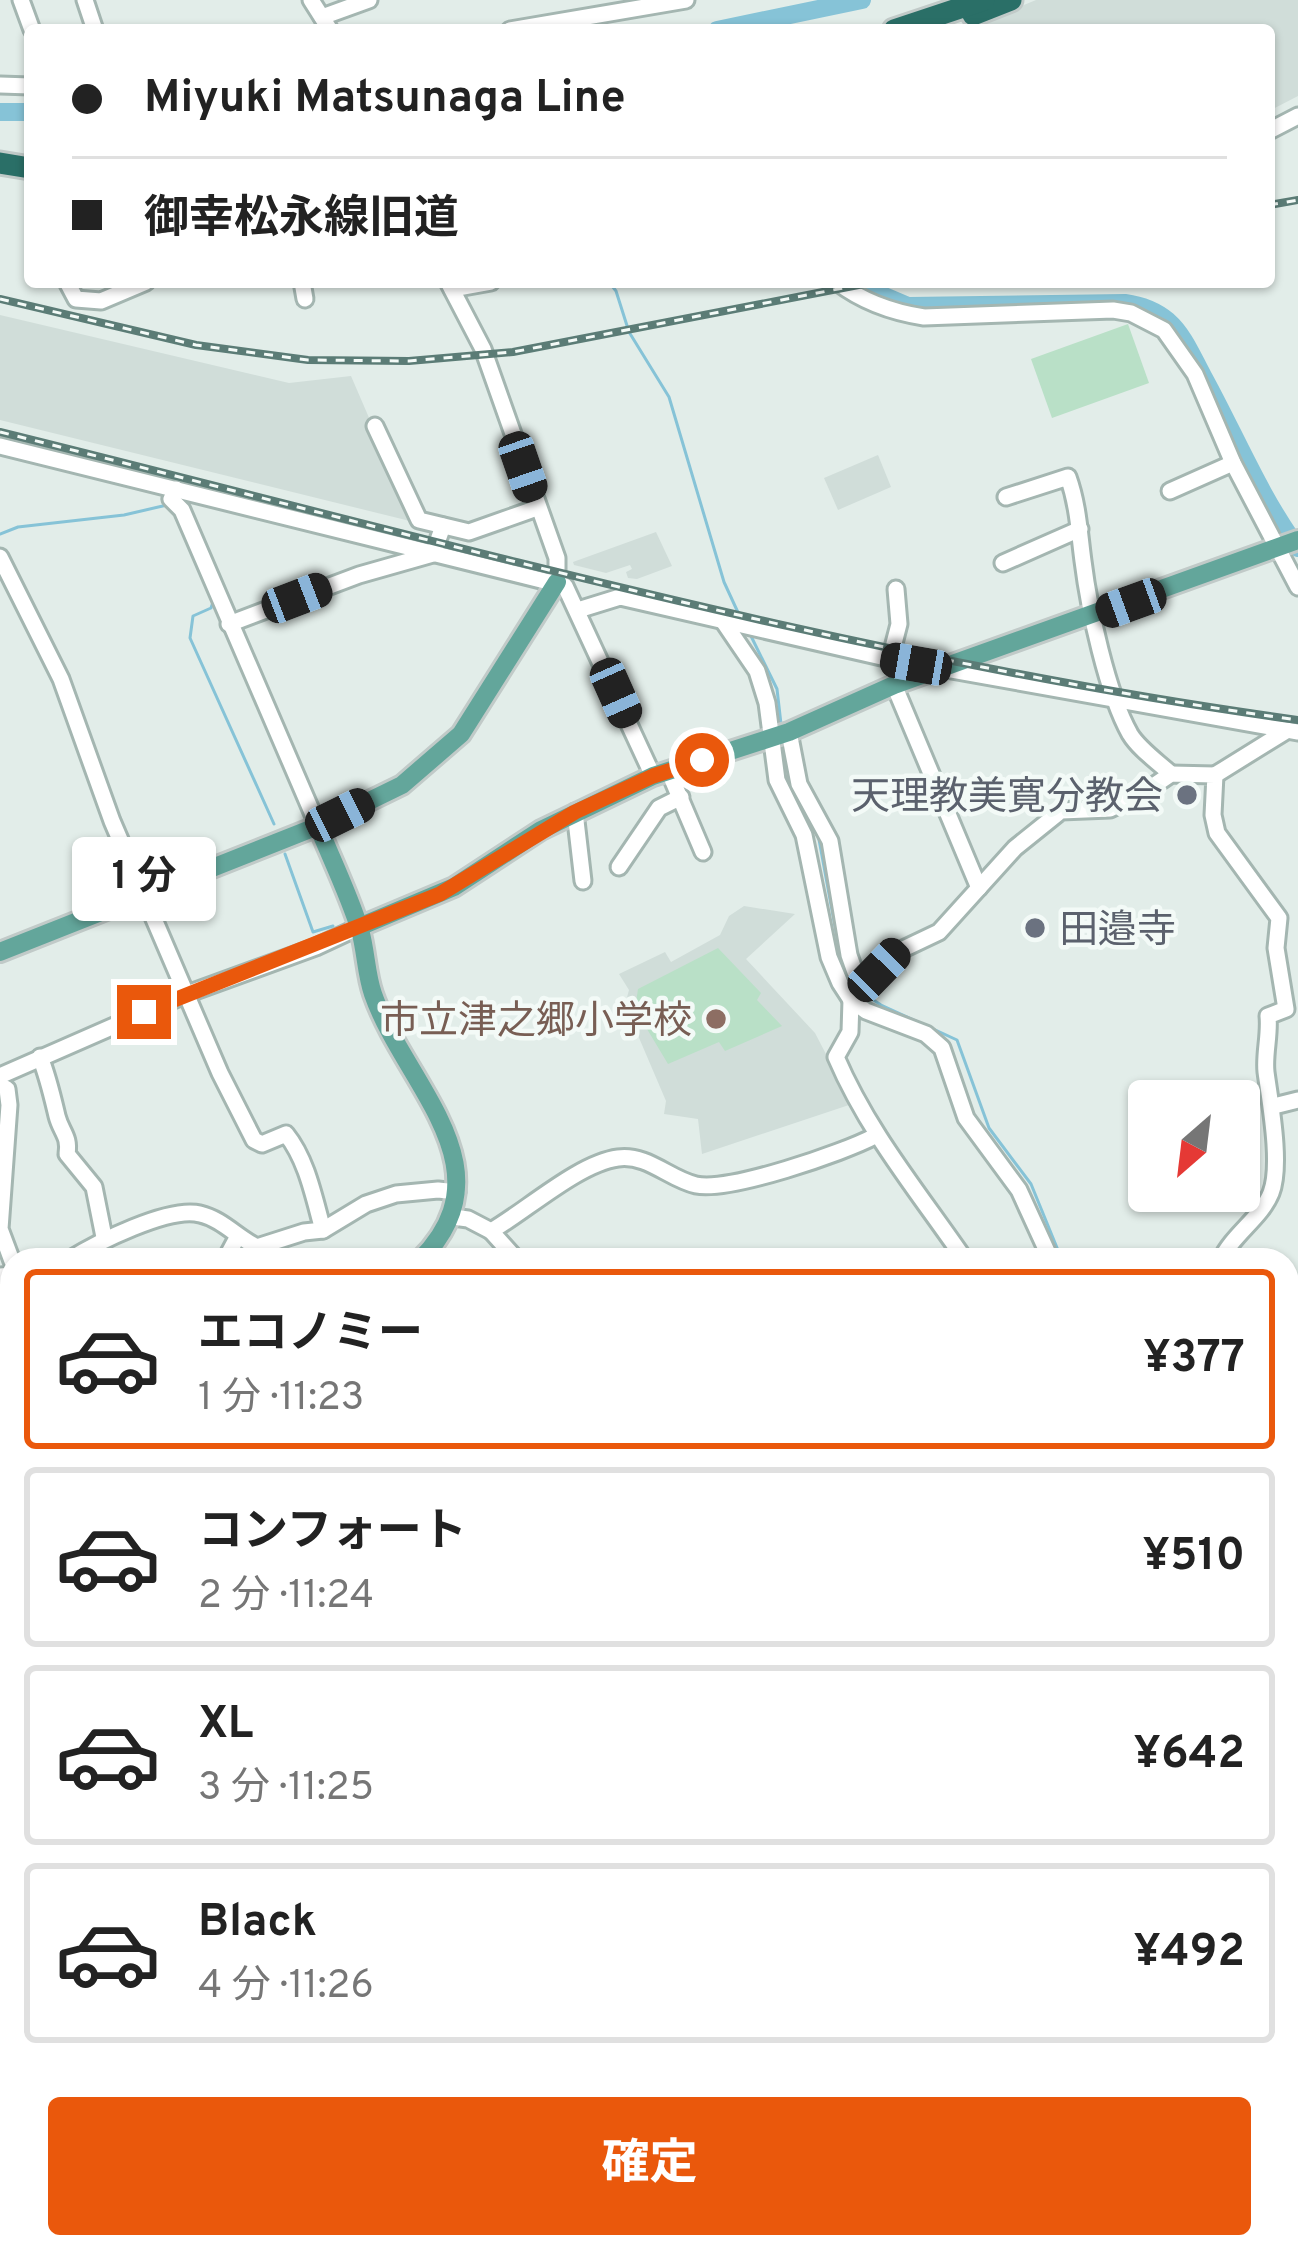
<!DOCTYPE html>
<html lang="ja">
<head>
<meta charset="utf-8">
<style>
  :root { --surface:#fff; --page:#f6f6f6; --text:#222; --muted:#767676; --line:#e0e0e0; --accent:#ea580c }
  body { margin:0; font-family:Overpass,"Noto Sans JP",sans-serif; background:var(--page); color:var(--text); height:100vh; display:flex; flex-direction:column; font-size:45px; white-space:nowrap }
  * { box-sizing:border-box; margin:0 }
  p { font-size:39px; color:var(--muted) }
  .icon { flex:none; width:66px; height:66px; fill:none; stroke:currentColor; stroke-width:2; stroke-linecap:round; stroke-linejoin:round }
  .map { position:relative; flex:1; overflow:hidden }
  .side { position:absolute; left:0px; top:1248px; width:1299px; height:1011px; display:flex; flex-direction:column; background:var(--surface); border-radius:36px 36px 0 0; box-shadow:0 3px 9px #0004 }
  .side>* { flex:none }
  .hud { position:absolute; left:24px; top:24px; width:1251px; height:264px; border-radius:12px; box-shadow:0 3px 9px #0004; display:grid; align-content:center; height:264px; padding:0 48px; background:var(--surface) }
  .needle { width:78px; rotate:208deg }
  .controls { position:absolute; left:1128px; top:1080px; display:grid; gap:24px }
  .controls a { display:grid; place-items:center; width:132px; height:132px; border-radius:12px; background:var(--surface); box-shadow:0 3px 9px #0004; font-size:60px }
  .end { position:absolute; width:54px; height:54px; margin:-27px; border:15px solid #ea580c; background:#fff; box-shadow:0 0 0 6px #fff }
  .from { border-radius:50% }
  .bubble { position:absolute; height:84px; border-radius:12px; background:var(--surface); box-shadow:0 3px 9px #0004; font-size:39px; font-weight:700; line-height:84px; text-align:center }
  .car { position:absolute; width:36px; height:72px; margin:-36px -18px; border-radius:15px; box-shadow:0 0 9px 3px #0007; background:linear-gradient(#222 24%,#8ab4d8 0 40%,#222 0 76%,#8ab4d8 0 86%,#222 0) }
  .hud b { display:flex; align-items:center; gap:42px; height:114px; font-size:45px }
  .hud b+b { border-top:3px solid var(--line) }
  .hud i { width:30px; height:30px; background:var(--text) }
  ul { padding:21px 0 0; list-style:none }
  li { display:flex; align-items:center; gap:36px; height:180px; margin:0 24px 18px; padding:0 24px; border:6px solid var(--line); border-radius:12px }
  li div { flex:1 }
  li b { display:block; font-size:45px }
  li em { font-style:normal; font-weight:700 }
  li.selected { border-color:var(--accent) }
  li>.icon { width:108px; height:108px; stroke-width:1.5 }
  .primary-button { display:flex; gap:24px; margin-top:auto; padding:24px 48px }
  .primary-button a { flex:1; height:138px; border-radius:12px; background:var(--accent); color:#fff; font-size:48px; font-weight:700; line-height:138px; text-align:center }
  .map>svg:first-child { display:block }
  .built { fill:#d0ddd9 }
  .green { fill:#b9e0c7 }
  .water { fill:#86c3d7 }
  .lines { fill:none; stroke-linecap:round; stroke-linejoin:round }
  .stream { stroke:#86c3d7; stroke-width:3 }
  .river { stroke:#86c3d7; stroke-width:18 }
  .minor-casing { stroke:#a4b6b1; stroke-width:21 }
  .major-casing { stroke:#c1cac8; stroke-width:24 }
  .highway-casing { stroke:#c1cac8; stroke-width:27 }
  .minor { stroke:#fff; stroke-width:15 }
  .major { stroke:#63a69b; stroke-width:18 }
  .highway { stroke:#2a6f67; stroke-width:21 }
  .rail-casing { stroke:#5b7c76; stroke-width:8 }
  .rail { stroke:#f3faf7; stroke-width:3; stroke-dasharray:9; stroke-linecap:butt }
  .route { stroke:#ea580c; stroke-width:15 }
  .worship-dot { fill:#6b7280; stroke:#f3faf7; stroke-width:4.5 }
  .education-dot { fill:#8d6e63; stroke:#f3faf7; stroke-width:4.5 }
  .labels { text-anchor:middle; stroke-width:9; stroke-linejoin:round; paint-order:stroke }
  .worship-label { font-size:39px; fill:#5b616d; stroke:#f3faf7; text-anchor:end }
  .education-label { font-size:39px; fill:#785e54; stroke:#f3faf7; text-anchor:end }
</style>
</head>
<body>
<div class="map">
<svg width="1298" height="2258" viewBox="0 0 1298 2258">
  <rect width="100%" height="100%" fill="#e2ede9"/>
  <g class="built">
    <path d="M1036 0H1298V96L1269 111V30H963Z"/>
    <path d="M0 315 289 383 351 376 414 522 0 420Z"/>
    <path d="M878 455 891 487 838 510 824 478Z"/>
    <path d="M656 532 672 566 637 579 628 578 626 572 632 569 630 565 606 573 574 565 573 562Z"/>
    <path d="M744 906 795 914 746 959 815 1033 852 1104 702 1154 698 1119 664 1114 666 1101 625 1005 629 990 619 974 665 952 671 962 720 935 729 916Z"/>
  </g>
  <g class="green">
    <path d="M1128 324 1149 383 1052 418 1031 359Z"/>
    <path d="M718 948 761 993 757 1000 782 1026 725 1051 719 1042 668 1064 635 1009 638 989Z"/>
    <path d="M1298 2094V2258H1183L1188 2247H1287V2098Z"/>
    <path d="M418 2247H531L535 2258H420Z"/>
  </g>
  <path class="water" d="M12 1840V2015H5L0 2007V1841Z"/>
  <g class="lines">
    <g class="stream">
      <path d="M609 282 616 291 629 332 669 397 724 582 741 619"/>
      <path d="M0 534 18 527 124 515 167 505"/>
      <path d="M214 599 211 608 193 616 190 638 274 824"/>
      <path d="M749 632 777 689 781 724"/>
      <path d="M782 739 790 777"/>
      <path d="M818 834 841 959 856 986"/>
      <path d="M285 854 313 932 333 926"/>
      <path d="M863 993 881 1005 957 1040 989 1128 1031 1184 1062 1260"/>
    </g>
    <g class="river">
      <path d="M717 30 862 0"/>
      <path d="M0 112H30"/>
      <path d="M861 282 875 292 908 306 1125 303C1140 305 1156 311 1168 321 1184 335 1193 358 1203 376 1235 434 1259 495 1298 548"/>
      <path d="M0 2055 12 2078"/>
      <path d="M19 2247 20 2258"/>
    </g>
    <defs>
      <g id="minor">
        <path d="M21 0 32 30"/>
        <path d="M85 0 95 30"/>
        <path d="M311 0 330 30"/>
        <path d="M322 17 369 0"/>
        <path d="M510 30 686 0"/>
        <path d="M0 85 30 86"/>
        <path d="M1269 131 1298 116"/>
        <path d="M67 282 76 299 101 301 146 282"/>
        <path d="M302 282 305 299"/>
        <path d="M448 282 483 349 557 558V582"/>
        <path d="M837 282C863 302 891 312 924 317L1113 310 1131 313 1164 330 1195 374 1233 463 1298 587"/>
        <path d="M452 289 491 282"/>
        <path d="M375 426 419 520 469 532 537 508"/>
        <path d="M0 446 565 586 653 776"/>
        <path d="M176 489 171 499 182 510 318 826"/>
        <path d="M1170 491 1233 463"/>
        <path d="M1006 497 1068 477C1078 505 1079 531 1083 561 1089 609 1107 693 1130 734 1139 749 1158 762 1171 774"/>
        <path d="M0 557 61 679 112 821 220 1073 254 1140 262 1144 286 1134C307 1160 314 1198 323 1230"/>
        <path d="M1003 563 1080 529"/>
        <path d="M578 610 620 597 890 659 1298 732"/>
        <path d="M723 621 757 671 767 703 777 780 804 835 829 957 840 983 851 1000 866 1011 926 1034 942 1048 966 1118 1019 1190 1051 1260"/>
        <path d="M229 624 359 575 433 554 443 526"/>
        <path d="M890 659 899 624 896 589"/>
        <path d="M894 685 979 888"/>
        <path d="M789 732 799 784 830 841 849 955 855 972 866 984"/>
        <path d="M669 772 703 852"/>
        <path d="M1215 775 1286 731"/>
        <path d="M575 812 583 881"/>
        <path d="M619 867 659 808 681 797"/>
        <path d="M851 1000 899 951 939 932 1015 848 1061 811 1110 809 1143 793 1171 774 1215 775 1213 815 1217 833 1279 918 1276 948 1286 1009 1268 1016C1270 1035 1264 1054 1266 1072 1270 1102 1282 1165 1271 1193 1261 1218 1232 1235 1221 1260"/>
        <path d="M851 1000 850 1032 836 1057C868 1132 919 1193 965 1260"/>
        <path d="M40 1057C48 1077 52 1095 57 1116 61 1132 70 1136 67 1154L94 1187 104 1237"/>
        <path d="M0 1076 187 994 316 947 359 927"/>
        <path d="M0 1085 7 1089 9 1105 0 1229 12 1261"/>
        <path d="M1274 1106 1298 1100"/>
        <path d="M453 1217 468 1219 491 1231C526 1211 579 1163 618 1158 648 1154 669 1179 696 1185 729 1192 843 1153 875 1136"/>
        <path d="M491 1231 517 1260"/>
        <path d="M69 1260C96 1243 169 1206 200 1214 222 1219 238 1238 257 1247L304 1232 323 1230 366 1204 396 1194 438 1190 457 1192"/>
        <path d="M225 1260 238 1236"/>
        <path d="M0 1276 12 1275"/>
        <path d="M1287 1319 1298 1326"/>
        <path d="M0 1431 12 1427"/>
        <path d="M0 1578 12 1581"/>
        <path d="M1287 1741 1298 1752"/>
        <path d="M1287 1816 1298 1808"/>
        <path d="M582 2247 609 2258"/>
        <path d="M176 2258 178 2247"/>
        <path d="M628 2258 636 2247"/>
        <path d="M1087 2258 1097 2247"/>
      </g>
      <g id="major">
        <path d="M318 826C332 860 349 895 360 930 366 951 366 974 373 994 404 1084 512 1168 420 1260"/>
        <path d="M359 927 454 887 541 830 653 776 789 732 894 685 1298 540"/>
        <path d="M0 952 318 826 402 785 461 734 557 582"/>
        <path d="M232 2247 235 2258"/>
      </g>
      <g id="highway">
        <path d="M973 15 1011 0"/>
        <path d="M894 30 984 0"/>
        <path d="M0 163 30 168"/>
        <path d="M1287 1675 1298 1665"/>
        <path d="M1287 1698 1298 1688"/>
        <path d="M1287 1723 1298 1711"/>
        <path d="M662 2258 675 2247"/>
        <path d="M702 2258 714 2247"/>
        <path d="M757 2258 773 2247"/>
      </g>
    </defs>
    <use href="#minor" class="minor-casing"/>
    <use href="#major" class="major-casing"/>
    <use href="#highway" class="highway-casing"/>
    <use href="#minor" class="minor"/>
    <use href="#major" class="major"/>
    <use href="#highway" class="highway"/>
    <defs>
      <g id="rail">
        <path d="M1269 205 1298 200"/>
        <path d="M0 299 196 345 308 360 409 361 513 352 874 282"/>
        <path d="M0 432C430 538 858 660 1298 720"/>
      </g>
    </defs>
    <use href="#rail" class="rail-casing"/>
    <use href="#rail" class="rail"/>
  </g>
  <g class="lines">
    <path class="route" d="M144 1012 440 894 575 812 653 776 702 760"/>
  </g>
  <g class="worship-dot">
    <circle cx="1187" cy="795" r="12"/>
    <circle cx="1035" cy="928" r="12"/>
  </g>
  <circle class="education-dot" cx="716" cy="1019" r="12"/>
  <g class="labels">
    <g class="worship-label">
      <text x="1163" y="809">天理教美寛分教会</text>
      <text x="1059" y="942" text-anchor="start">田邉寺</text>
    </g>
    <g class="education-label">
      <text x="692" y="1033">市立津之郷小学校</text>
    </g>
  </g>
</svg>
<div class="controls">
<a><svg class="needle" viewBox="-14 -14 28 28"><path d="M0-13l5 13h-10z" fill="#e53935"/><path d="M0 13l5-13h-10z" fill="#767676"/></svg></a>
</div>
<i class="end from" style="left:702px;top:760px"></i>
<i class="end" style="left:144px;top:1012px"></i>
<div class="bubble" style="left:72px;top:837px;width:144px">1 分</div>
<i class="car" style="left:523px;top:467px;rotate:161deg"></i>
<i class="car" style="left:297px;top:598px;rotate:69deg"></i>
<i class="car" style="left:1131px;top:603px;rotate:250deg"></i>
<i class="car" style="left:916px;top:664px;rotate:280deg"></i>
<i class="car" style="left:616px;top:693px;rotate:156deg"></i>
<i class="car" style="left:340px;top:815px;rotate:64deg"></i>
<i class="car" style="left:879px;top:970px;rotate:44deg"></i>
<div class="hud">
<b><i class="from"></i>Miyuki Matsunaga Line</b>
<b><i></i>御幸松永線旧道</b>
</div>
<section class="side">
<ul>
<li class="selected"><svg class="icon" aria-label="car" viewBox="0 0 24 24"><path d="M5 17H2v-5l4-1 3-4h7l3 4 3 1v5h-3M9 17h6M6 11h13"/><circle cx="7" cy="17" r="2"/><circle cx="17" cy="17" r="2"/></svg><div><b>エコノミー</b><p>1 分 · 11:23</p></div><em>¥377</em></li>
<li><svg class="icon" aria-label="car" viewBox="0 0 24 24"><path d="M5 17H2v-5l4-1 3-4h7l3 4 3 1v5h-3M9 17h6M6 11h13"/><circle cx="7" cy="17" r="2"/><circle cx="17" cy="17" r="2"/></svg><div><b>コンフォート</b><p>2 分 · 11:24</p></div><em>¥510</em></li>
<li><svg class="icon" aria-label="car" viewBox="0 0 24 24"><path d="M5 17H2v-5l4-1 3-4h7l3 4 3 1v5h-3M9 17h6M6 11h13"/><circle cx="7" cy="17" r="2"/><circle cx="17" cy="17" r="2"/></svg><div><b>XL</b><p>3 分 · 11:25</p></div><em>¥642</em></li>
<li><svg class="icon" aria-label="car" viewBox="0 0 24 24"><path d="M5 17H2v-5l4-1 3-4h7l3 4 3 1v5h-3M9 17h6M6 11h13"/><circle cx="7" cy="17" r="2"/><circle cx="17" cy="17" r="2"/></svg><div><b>Black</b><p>4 分 · 11:26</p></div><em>¥492</em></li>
</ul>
<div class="primary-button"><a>確定</a></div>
</section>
</div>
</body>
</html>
